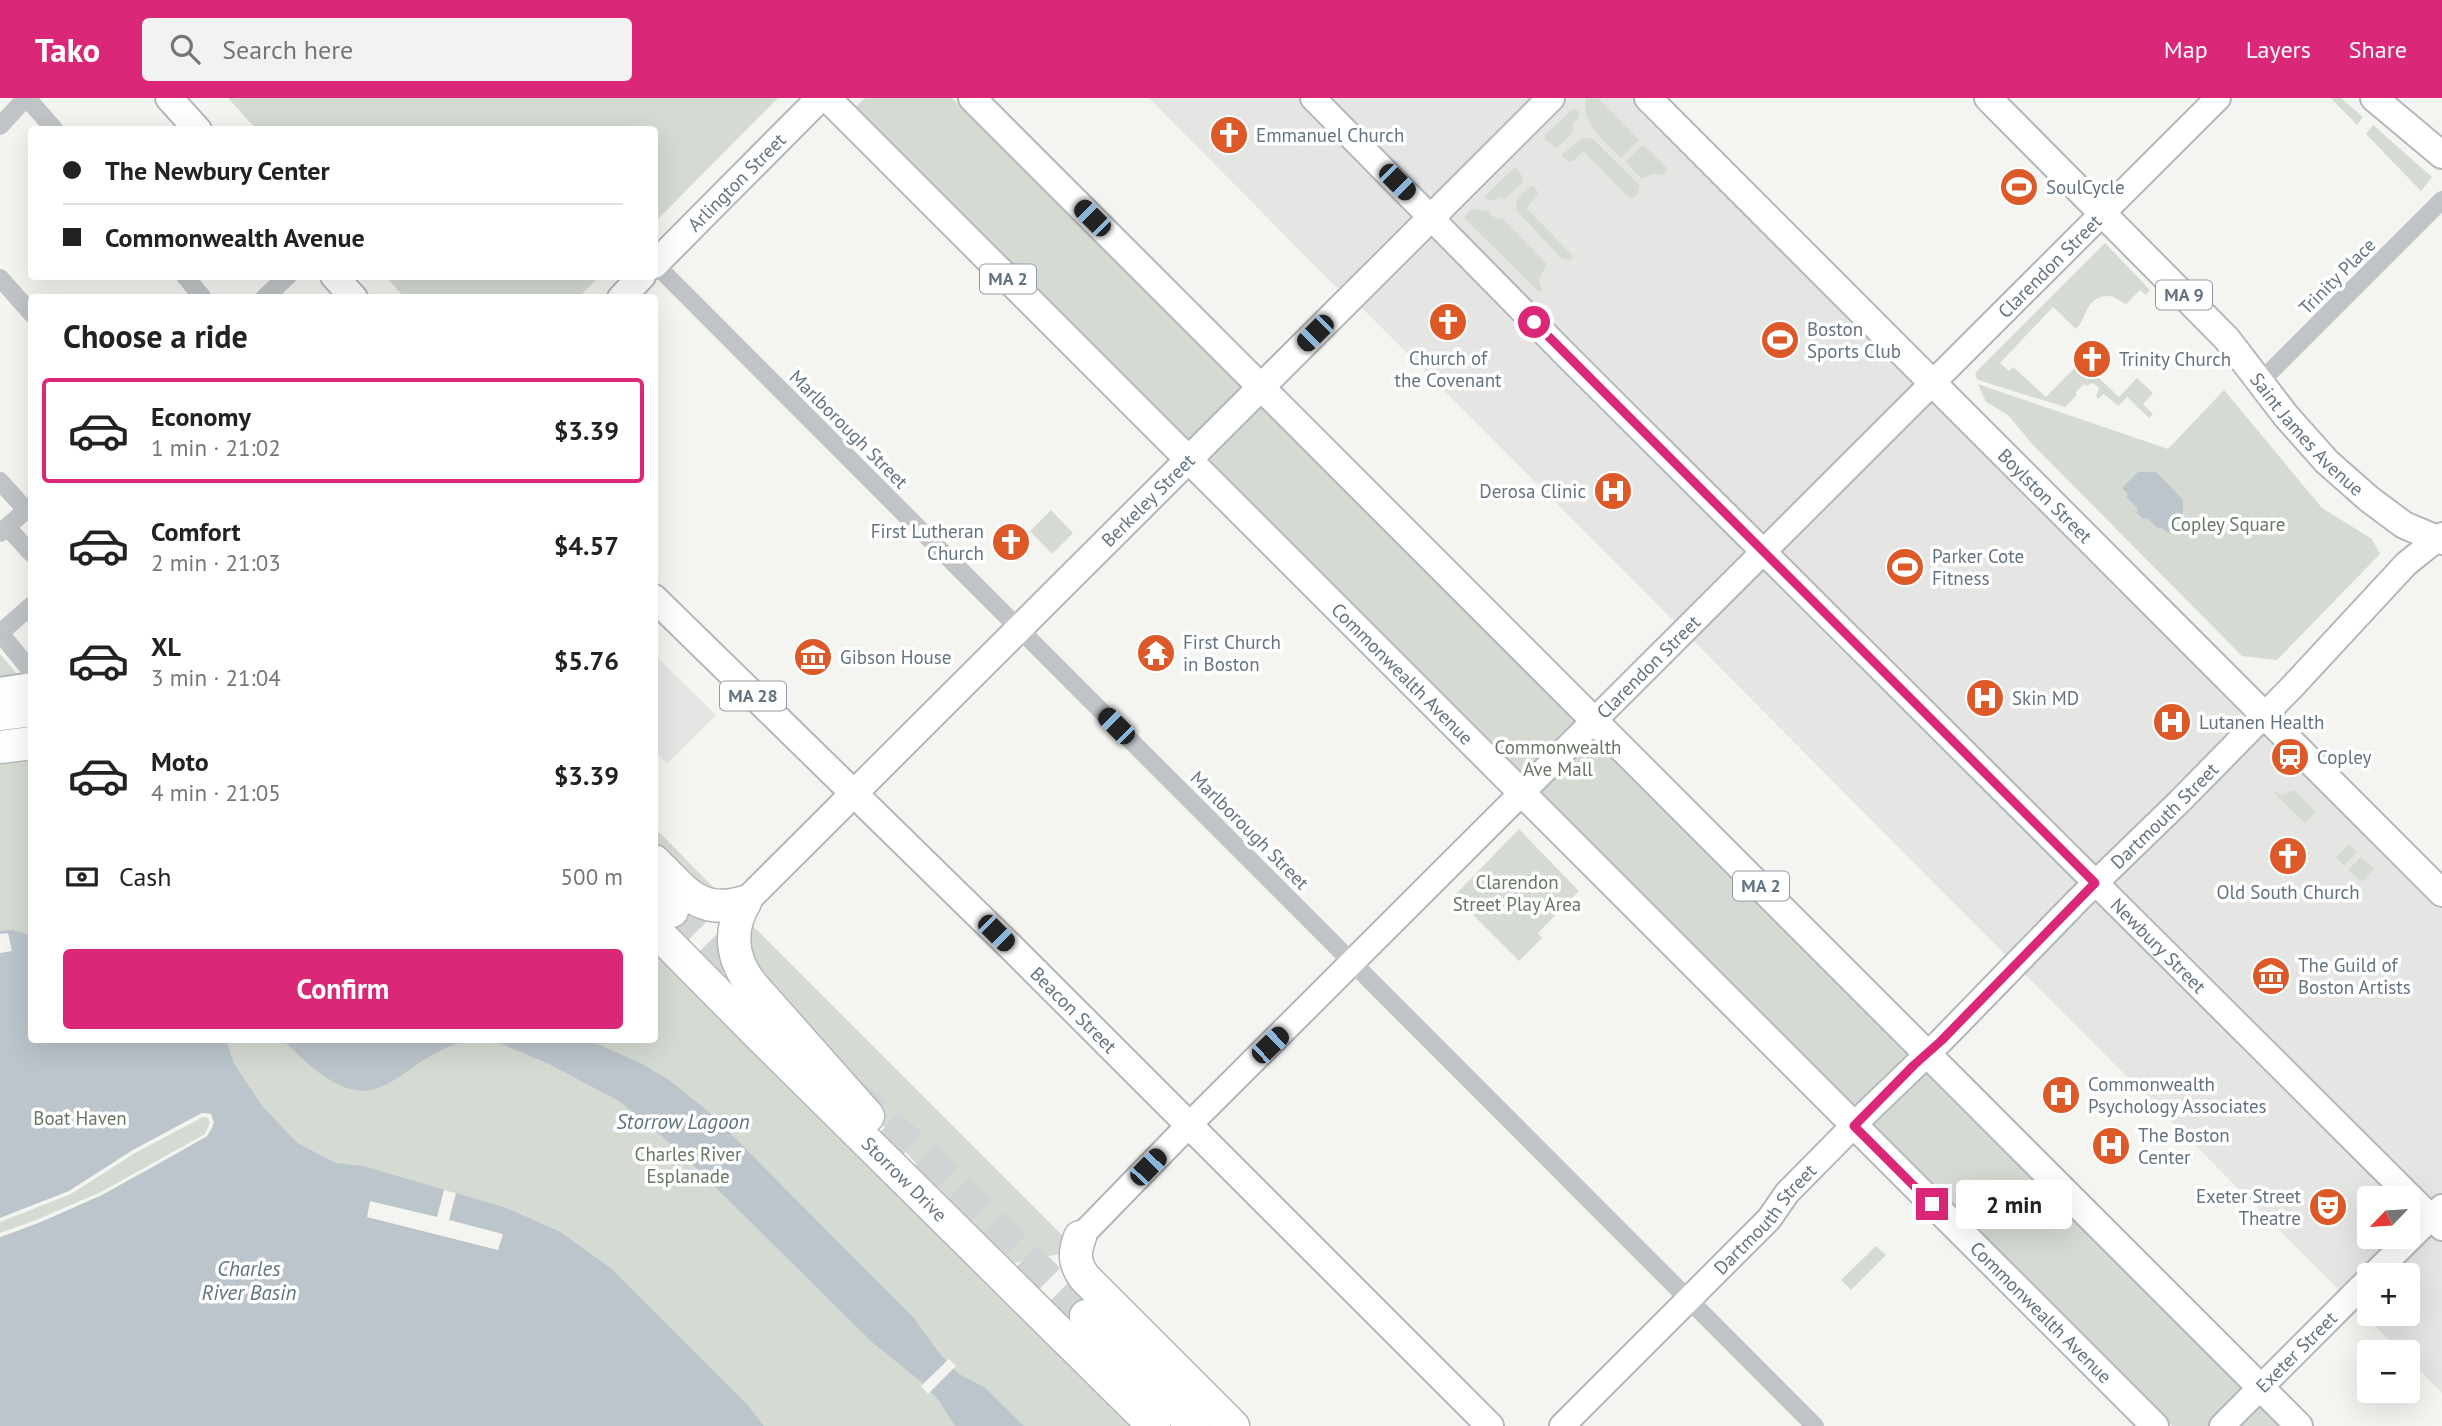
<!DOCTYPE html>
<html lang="en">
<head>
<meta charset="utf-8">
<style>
  :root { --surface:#fff; --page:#f2f2f2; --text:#222; --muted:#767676; --line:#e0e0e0; --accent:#db2777 }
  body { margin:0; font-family:"PT Sans",sans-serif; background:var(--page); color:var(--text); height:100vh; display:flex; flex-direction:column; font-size:26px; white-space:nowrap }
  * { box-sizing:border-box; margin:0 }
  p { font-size:23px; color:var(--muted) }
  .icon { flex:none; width:38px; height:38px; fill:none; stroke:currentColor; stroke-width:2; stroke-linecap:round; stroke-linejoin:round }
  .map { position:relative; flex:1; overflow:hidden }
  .details { position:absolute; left:28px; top:196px; width:630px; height:749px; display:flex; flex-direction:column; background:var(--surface); border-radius:7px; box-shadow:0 7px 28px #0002 }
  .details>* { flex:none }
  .guide { position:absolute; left:28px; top:28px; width:630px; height:154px; border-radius:7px; box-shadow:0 7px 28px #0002; display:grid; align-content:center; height:154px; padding:0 35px; background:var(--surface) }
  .needle { width:46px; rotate:245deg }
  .tools { position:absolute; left:2357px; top:1088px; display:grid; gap:14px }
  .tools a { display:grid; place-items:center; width:63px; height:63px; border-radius:7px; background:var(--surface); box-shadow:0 7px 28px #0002; font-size:35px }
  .end { position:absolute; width:32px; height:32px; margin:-16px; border:9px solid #db2777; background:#fff; box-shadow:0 0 0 4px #fff }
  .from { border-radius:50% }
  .bubble { position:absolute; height:49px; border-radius:7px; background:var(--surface); box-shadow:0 7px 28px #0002; font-size:23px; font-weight:700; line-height:49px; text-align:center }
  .car { position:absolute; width:21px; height:42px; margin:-21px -10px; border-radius:9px; box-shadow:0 0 5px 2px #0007; background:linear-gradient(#222 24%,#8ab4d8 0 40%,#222 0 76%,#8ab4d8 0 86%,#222 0) }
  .guide b { display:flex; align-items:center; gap:24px; height:66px; font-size:26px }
  .guide b+b { border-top:2px solid var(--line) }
  .guide i { width:18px; height:18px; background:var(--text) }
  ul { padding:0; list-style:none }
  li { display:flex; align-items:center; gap:21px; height:105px; margin:0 14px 10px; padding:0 21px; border:4px solid transparent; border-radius:7px }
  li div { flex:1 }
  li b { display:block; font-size:26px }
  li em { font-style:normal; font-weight:700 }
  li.selected { border-color:var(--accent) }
  li>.icon { width:63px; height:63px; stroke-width:1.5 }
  h2 { padding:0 35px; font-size:32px; line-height:84px }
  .pay { display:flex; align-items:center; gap:18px; height:77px; padding:0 35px; font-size:26px }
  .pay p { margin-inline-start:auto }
  .action { display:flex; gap:14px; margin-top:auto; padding:14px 35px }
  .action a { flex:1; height:80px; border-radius:7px; background:var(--accent); color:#fff; font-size:28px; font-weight:700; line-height:80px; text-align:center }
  header { display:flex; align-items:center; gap:42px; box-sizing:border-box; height:98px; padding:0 35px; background:var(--accent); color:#fff }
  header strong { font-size:33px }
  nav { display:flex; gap:38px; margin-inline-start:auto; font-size:24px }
  .search { width:490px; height:63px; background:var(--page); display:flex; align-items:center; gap:18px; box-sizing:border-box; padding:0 24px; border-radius:7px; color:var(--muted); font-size:26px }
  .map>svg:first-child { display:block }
  .built { fill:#e5e6e4; fill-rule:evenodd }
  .green { fill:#d5dbd2 }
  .water { fill:#bbc5cb }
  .pier { fill:#f4f5f1 }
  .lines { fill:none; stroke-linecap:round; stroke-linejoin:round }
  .motorway-tunnel { stroke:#d0d4d5; stroke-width:32; stroke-dasharray:32 16; stroke-linecap:butt }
  .secondary-casing { stroke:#b2b7bb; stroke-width:28 }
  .primary-casing { stroke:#b3b7bb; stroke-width:30 }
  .motorway-casing { stroke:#b3b6b9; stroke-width:35 }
  .minor { stroke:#c0c4c7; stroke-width:18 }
  .secondary { stroke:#fff; stroke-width:24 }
  .primary { stroke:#fff; stroke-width:26 }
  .motorway { stroke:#fff; stroke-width:32 }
  .route { stroke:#db2777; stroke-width:9 }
  .labels { text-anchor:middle; stroke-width:7; stroke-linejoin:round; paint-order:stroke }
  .shield { fill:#fff; stroke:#929da7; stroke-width:2 }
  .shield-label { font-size:18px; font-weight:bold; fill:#647381 }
  .poi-label { font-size:19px; fill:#647381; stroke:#fff; text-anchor:start }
  .street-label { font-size:19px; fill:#647381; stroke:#fff }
  .park-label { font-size:19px; fill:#677863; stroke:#fff }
  .water-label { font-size:21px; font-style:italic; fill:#60757f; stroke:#fff }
</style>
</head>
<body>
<header>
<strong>Tako</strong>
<div class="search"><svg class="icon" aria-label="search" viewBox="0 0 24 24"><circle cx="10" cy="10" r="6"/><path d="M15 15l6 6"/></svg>Search here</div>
<nav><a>Map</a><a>Layers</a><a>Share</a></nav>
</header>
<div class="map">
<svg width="2442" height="1328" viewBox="0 0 2442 1328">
  <rect width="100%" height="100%" fill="#f4f5f1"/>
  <g class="built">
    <path d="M1149 0H1647L2442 798V1295L2408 1261V1255H2402L1351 199 1334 187ZM2370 1101H2408V1139H2370ZM2370 1178H2408V1216H2370Z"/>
    <path d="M654 556 716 617 667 666 655 653Z"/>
  </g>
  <g class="green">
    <path d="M228 0H778L655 124 654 32 256 31Z"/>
    <path d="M865 0H952L2280 1328H2172L854 10Z"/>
    <path d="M1586 0H1598L1639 42 1621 60C1604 43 1581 26 1586 0Z"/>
    <path d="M2331 0H2341L2363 19 2357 27Z"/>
    <path d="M1574 10 1579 14 1577 23 1573 25V34L1557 50 1545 42V37Z"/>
    <path d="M2373 27 2432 79 2421 93 2366 36Z"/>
    <path d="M1583 39 1593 41 1640 88 1636 98 1630 101 1583 53 1573 63 1568 64 1561 57Z"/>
    <path d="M1641 48H1645L1668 71 1664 77 1652 76 1642 81 1625 64Z"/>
    <path d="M1515 69 1523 79 1522 85 1504 102 1502 99 1495 101V103L1485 101 1484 99Z"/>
    <path d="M1532 87 1538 94 1537 98 1526 110 1573 158 1569 162 1562 161 1516 112 1517 101Z"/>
    <path d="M1471 111 1491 113 1490 116 1499 122 1502 120 1547 166 1539 181 1542 193 1539 194 1464 120Z"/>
    <path d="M2105 145 2150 192 2146 197 2140 192 2126 206 2111 198C2084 198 2090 216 2076 231L2053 209 2000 265 2009 273 2013 269 2046 299 2081 263 2119 299 2137 280 2153 295 2143 306 2153 316 2149 320 2127 299 2118 308 2104 296 2098 301 2096 298 2099 290 2093 285 2086 288 2084 286 2075 295 2077 297 2065 309 1978 282 1975 278 1977 273Z"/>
    <path d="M386 179H599L578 200 404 199Z"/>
    <path d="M1978 286 2168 351 2224 292 2322 410 2372 441 2380 456 2277 562 2242 558 2033 347 2008 317 1986 304Z"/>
    <path d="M1051 412 1073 435 1052 456 1030 433Z"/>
    <path d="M0 556 16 575V579L0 586Z"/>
    <path d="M31 662 32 942H654L655 851 1135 1328H764L748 1307 611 1170 561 1134 507 1110 336 1065 298 1045 263 1009 128 1084 0 1139V666Z"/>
    <path d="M2294 692 2316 714 2305 725 2272 693 2283 697Z"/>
    <path d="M654 729 719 795V800L655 750Z"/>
    <path d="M1519 731 1579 793 1538 835 1542 840 1519 863 1454 798Z"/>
    <path d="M2349 746 2357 754 2344 768 2336 759Z"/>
    <path d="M2361 759 2374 771 2362 784 2348 772Z"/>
    <path d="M748 823 1067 1142 1064 1155 1009 1166 960 1117 748 870Z"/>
    <path d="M1876 1148 1886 1157 1851 1192 1841 1182Z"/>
  </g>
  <g class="water">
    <path d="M2138 374H2156L2183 402V419L2168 435 2161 429 2158 431 2147 420 2143 421 2137 415 2138 411 2126 399 2128 396 2122 390Z"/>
    <path d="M13 832 31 838 32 942H226L234 966 263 1009 298 1045 336 1065 363 1068 507 1110 561 1134 611 1170 748 1307 764 1328H0V1139C74 1113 140 1078 207 1038L213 1030 210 1016 202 1015 133 1052 69 1093 0 1120V833Z"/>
    <path d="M283 942H477C456 943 440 952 422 963 407 973 392 986 375 991 340 1001 306 964 283 942Z"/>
    <path d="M493 942H589L644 967 669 982 709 1014 913 1219 940 1256 959 1276 984 1289 1024 1328H955L939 1303 924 1286 873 1245 684 1058 648 1026 619 1003 547 965Z"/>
  </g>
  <g class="pier">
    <path d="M8 835 12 853 0 855V836Z"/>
    <path d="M202 1015 211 1016 214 1025 207 1038 102 1097 38 1125 0 1139V1135L36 1122 101 1094 205 1036 210 1025 208 1020 203 1019 135 1055 71 1096 0 1124V1120L69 1093 133 1052Z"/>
    <path d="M444 1092 456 1095 449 1122 503 1136 498 1152 367 1119 370 1103 437 1119Z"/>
    <path d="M949 1261 956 1268 928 1296 921 1288Z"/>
  </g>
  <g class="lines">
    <g class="motorway-tunnel">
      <path d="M672 813 752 894"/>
      <path d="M852 994 926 1060 1086 1218"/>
    </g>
    <defs>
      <g id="secondary">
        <path id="s1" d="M1313 0 1569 260 2442 1130"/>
        <path id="s2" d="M1080 1139 1189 1027 2218 0"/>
        <path d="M2372 1178 2442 1109"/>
        <path id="s3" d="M1562 1328 1769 1121 1787 1095 1866 1015 1941 943 2079 801 2179 704 2292 589 2406 466 2442 437"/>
        <path id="s4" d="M2222 1328 2370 1180"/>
      </g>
      <g id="primary">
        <path d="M169 0 198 32"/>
        <path id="s5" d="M827 0 2155 1328"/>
        <path d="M972 0 2299 1328"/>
        <path id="s6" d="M1648 0 2442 795"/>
        <path id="s7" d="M1988 0 2227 241 2286 318 2327 364 2369 401 2404 427 2442 443"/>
        <path d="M2374 0 2442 57"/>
        <path id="s8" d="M654 167 820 0"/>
        <path d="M334 178 354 200"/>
        <path d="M621 200 642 178"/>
        <path id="s9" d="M654 500 1014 852 1490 1328"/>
        <path d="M0 593 32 588"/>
        <path id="s10" d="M745 804 1551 0"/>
      </g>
      <g id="motorway">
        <path d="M0 616 32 612"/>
        <path d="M0 649 32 645"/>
        <path d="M654 763C684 792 699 818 745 804"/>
        <path d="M654 795 672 813"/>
        <path d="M745 804C728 833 731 861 752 887L868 1018"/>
        <path id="s11" d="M654 831 757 935 1154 1328"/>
        <path d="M1080 1139C1074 1154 1074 1165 1084 1179L1233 1328"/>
        <path d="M1086 1218 1194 1328"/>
      </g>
    </defs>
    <use href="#secondary" class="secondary-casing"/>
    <use href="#primary" class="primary-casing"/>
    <use href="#motorway" class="motorway-casing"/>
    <g class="minor">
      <path d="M27 0 55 32"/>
      <path d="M0 28 26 0"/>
      <path d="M655 166 1815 1328"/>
      <path d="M185 178 203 200"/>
      <path d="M0 180 32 216"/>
      <path d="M264 200 288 178"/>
      <path d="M2261 283 2442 102"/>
      <path d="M0 383 26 412"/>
      <path d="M7 429 32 456"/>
      <path d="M0 435 32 407"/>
      <path d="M0 535 32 574"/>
      <path d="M0 535 32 507"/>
    </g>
    <use href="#secondary" class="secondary"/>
    <use href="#primary" class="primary"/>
    <use href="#motorway" class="motorway"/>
  </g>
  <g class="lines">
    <path class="route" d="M1534 224 2095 785 1941 943 1914 967 1854 1028 1932 1106"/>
  </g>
  <defs>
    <symbol id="church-disc" viewBox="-11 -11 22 22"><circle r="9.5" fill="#dd5928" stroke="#fff"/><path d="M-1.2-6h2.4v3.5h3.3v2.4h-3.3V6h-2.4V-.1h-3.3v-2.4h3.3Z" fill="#fff"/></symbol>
    <symbol id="stadium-disc" viewBox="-11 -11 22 22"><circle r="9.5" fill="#dd5928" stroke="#fff"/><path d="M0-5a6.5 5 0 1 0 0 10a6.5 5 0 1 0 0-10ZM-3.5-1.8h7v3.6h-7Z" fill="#fff"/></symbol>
    <symbol id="hospital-disc" viewBox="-11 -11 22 22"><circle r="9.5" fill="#dd5928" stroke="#fff"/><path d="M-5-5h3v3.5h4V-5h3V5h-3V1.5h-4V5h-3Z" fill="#fff"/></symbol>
    <symbol id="temple-disc" viewBox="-11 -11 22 22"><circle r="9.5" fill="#dd5928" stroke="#fff"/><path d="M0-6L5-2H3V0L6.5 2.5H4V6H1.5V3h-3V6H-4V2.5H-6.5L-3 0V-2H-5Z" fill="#fff"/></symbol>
    <symbol id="museum-disc" viewBox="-11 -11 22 22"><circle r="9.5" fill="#dd5928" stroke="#fff"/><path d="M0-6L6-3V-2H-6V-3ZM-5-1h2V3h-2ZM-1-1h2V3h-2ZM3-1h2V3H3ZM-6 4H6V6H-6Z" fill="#fff"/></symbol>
    <symbol id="station-disc" viewBox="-11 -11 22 22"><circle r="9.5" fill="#dd5928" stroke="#fff"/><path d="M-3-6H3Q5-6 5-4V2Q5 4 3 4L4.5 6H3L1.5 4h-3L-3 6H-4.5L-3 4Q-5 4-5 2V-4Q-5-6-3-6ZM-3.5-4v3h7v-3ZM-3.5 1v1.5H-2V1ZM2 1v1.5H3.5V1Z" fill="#fff"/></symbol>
    <symbol id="theatre-disc" viewBox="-11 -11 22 22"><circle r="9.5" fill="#dd5928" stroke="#fff"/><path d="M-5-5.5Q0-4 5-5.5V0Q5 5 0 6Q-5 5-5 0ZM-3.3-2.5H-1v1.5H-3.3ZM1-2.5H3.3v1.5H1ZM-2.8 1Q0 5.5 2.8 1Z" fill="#fff"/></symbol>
  </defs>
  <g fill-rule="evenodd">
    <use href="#church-disc" x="1207" y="15" width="44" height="44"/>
    <use href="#stadium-disc" x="1997" y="67" width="44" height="44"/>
    <use href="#church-disc" x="1426" y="202" width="44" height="44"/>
    <use href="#stadium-disc" x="1758" y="220" width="44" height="44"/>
    <use href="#church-disc" x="2070" y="239" width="44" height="44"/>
    <use href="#hospital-disc" x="1591" y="371" width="44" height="44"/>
    <use href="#church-disc" x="989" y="422" width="44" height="44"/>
    <use href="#stadium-disc" x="1883" y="447" width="44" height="44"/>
    <use href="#temple-disc" x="1134" y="533" width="44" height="44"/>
    <use href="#museum-disc" x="791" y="537" width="44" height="44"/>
    <use href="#hospital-disc" x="1963" y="578" width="44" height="44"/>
    <use href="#hospital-disc" x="2150" y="602" width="44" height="44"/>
    <use href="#station-disc" x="2268" y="637" width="44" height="44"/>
    <use href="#church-disc" x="2266" y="736" width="44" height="44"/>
    <use href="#museum-disc" x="2249" y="856" width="44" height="44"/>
    <use href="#hospital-disc" x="2039" y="975" width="44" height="44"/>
    <use href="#hospital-disc" x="2089" y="1026" width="44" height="44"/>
    <use href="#theatre-disc" x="2306" y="1087" width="44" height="44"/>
  </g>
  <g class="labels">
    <g class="shield">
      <rect x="980" y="166.5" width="56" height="29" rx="5"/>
      <rect x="2156" y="182.5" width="56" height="29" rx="5"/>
      <rect x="720" y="583.5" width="66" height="29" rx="5"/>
      <rect x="1733" y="773.5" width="56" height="29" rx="5"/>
    </g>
    <g class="shield-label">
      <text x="1008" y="187">MA 2</text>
      <text x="2184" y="203">MA 9</text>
      <text x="753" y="604">MA 28</text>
      <text x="1761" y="794">MA 2</text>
    </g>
    <g class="poi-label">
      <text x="1256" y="44">Emmanuel Church</text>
      <text x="2046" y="96">SoulCycle</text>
      <text x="1807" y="238">Boston<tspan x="1807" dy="22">Sports Club</tspan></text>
      <text x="1448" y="267" text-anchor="middle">Church of<tspan x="1448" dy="22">the Covenant</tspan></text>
      <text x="2119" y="268">Trinity Church</text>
      <text x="1586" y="400" text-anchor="end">Derosa Clinic</text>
      <text x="984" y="440" text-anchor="end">First Lutheran<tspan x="984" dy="22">Church</tspan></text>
      <text x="1932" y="465">Parker Cote<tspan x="1932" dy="22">Fitness</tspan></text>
      <text x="1183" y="551">First Church<tspan x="1183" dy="22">in Boston</tspan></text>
      <text x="840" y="566">Gibson House</text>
      <text x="2012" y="607">Skin MD</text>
      <text x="2199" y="631">Lutanen Health</text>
      <text x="2317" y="666">Copley</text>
      <text x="2288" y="801" text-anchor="middle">Old South Church</text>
      <text x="2298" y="874">The Guild of<tspan x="2298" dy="22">Boston Artists</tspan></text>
      <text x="2088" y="993">Commonwealth<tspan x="2088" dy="22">Psychology Associates</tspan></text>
      <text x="2138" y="1044">The Boston<tspan x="2138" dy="22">Center</tspan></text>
      <text x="2301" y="1105" text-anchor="end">Exeter Street<tspan x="2301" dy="22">Theatre</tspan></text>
    </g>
    <g class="street-label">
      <text dy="7" stroke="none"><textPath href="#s8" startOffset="117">Arlington Street</textPath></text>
      <text dy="7" stroke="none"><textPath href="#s2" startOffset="1372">Clarendon Street</textPath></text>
      <text transform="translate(2337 178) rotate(-45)" y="7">Trinity Place</text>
      <text transform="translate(849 331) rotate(45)" y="7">Marlborough Street</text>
      <text dy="7" stroke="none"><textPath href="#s7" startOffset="464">Saint James Avenue</textPath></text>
      <text dy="7" stroke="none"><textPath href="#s6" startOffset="562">Boylston Street</textPath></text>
      <text dy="7" stroke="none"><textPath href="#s10" startOffset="569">Berkeley Street</textPath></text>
      <text dy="7" stroke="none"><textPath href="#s2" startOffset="805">Clarendon Street</textPath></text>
      <text dy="7" stroke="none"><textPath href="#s5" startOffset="814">Commonwealth Avenue</textPath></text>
      <text dy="7" stroke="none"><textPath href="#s3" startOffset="858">Dartmouth Street</textPath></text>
      <text transform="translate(1250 732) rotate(45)" y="7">Marlborough Street</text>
      <text dy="7" stroke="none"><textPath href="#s1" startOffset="1197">Newbury Street</textPath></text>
      <text dy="7" stroke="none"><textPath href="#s9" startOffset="588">Beacon Street</textPath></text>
      <text dy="7" stroke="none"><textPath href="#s11" startOffset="354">Storrow Drive</textPath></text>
      <text dy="7" stroke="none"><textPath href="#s3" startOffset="290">Dartmouth Street</textPath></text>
      <text dy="7" stroke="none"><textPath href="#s5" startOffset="1717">Commonwealth Avenue</textPath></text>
      <text dy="7" stroke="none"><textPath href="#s4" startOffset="105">Exeter Street</textPath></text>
    </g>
    <g class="park-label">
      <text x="2228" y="433">Copley Square</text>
      <text x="1558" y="656">Commonwealth<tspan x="1558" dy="22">Ave Mall</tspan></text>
      <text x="1517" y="791">Clarendon<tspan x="1517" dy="22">Street Play Area</tspan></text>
      <text x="80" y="1027">Boat Haven</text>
      <text x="688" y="1063">Charles River<tspan x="688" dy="22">Esplanade</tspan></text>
    </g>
    <g class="water-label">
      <text x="683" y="1031">Storrow Lagoon</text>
      <text x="249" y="1178">Charles<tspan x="249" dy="24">River Basin</tspan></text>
    </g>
  </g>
</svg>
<div class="tools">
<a><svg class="needle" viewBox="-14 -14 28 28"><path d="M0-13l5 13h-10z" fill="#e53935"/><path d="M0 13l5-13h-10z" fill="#767676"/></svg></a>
<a>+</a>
<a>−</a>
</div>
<i class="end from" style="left:1534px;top:224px"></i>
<i class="end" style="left:1932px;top:1106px"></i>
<div class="bubble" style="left:1956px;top:1082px;width:116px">2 min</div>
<i class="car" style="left:1397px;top:84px;rotate:135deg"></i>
<i class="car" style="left:1092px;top:120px;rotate:315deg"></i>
<i class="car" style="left:1315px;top:235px;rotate:225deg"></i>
<i class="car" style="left:1116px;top:628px;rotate:315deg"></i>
<i class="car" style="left:996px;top:835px;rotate:135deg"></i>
<i class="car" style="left:1270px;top:947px;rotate:46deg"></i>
<i class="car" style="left:1148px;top:1069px;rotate:44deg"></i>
<div class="guide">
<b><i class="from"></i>The Newbury Center</b>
<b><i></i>Commonwealth Avenue</b>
</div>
<section class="details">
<h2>Choose a ride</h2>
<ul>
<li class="selected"><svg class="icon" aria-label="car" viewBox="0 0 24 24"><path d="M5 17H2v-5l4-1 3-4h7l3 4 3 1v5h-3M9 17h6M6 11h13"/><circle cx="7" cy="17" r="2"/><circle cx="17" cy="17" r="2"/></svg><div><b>Economy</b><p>1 min · 21:02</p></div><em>$3.39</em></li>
<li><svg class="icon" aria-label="car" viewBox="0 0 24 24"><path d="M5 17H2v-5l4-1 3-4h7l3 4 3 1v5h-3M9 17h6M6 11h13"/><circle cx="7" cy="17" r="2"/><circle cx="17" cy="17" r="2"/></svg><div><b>Comfort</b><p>2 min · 21:03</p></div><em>$4.57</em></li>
<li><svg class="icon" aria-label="car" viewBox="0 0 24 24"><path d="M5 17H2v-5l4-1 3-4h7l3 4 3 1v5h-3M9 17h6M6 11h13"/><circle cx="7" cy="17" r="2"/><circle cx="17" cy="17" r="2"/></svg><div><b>XL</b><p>3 min · 21:04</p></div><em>$5.76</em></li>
<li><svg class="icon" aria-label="car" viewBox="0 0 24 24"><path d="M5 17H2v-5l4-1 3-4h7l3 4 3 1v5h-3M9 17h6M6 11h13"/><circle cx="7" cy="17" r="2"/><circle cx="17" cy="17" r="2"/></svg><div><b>Moto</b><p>4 min · 21:05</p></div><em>$3.39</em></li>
</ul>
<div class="pay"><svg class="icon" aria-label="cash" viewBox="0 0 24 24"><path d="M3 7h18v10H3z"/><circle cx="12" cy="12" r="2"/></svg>Cash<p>500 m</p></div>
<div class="action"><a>Confirm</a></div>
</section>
</div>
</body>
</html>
